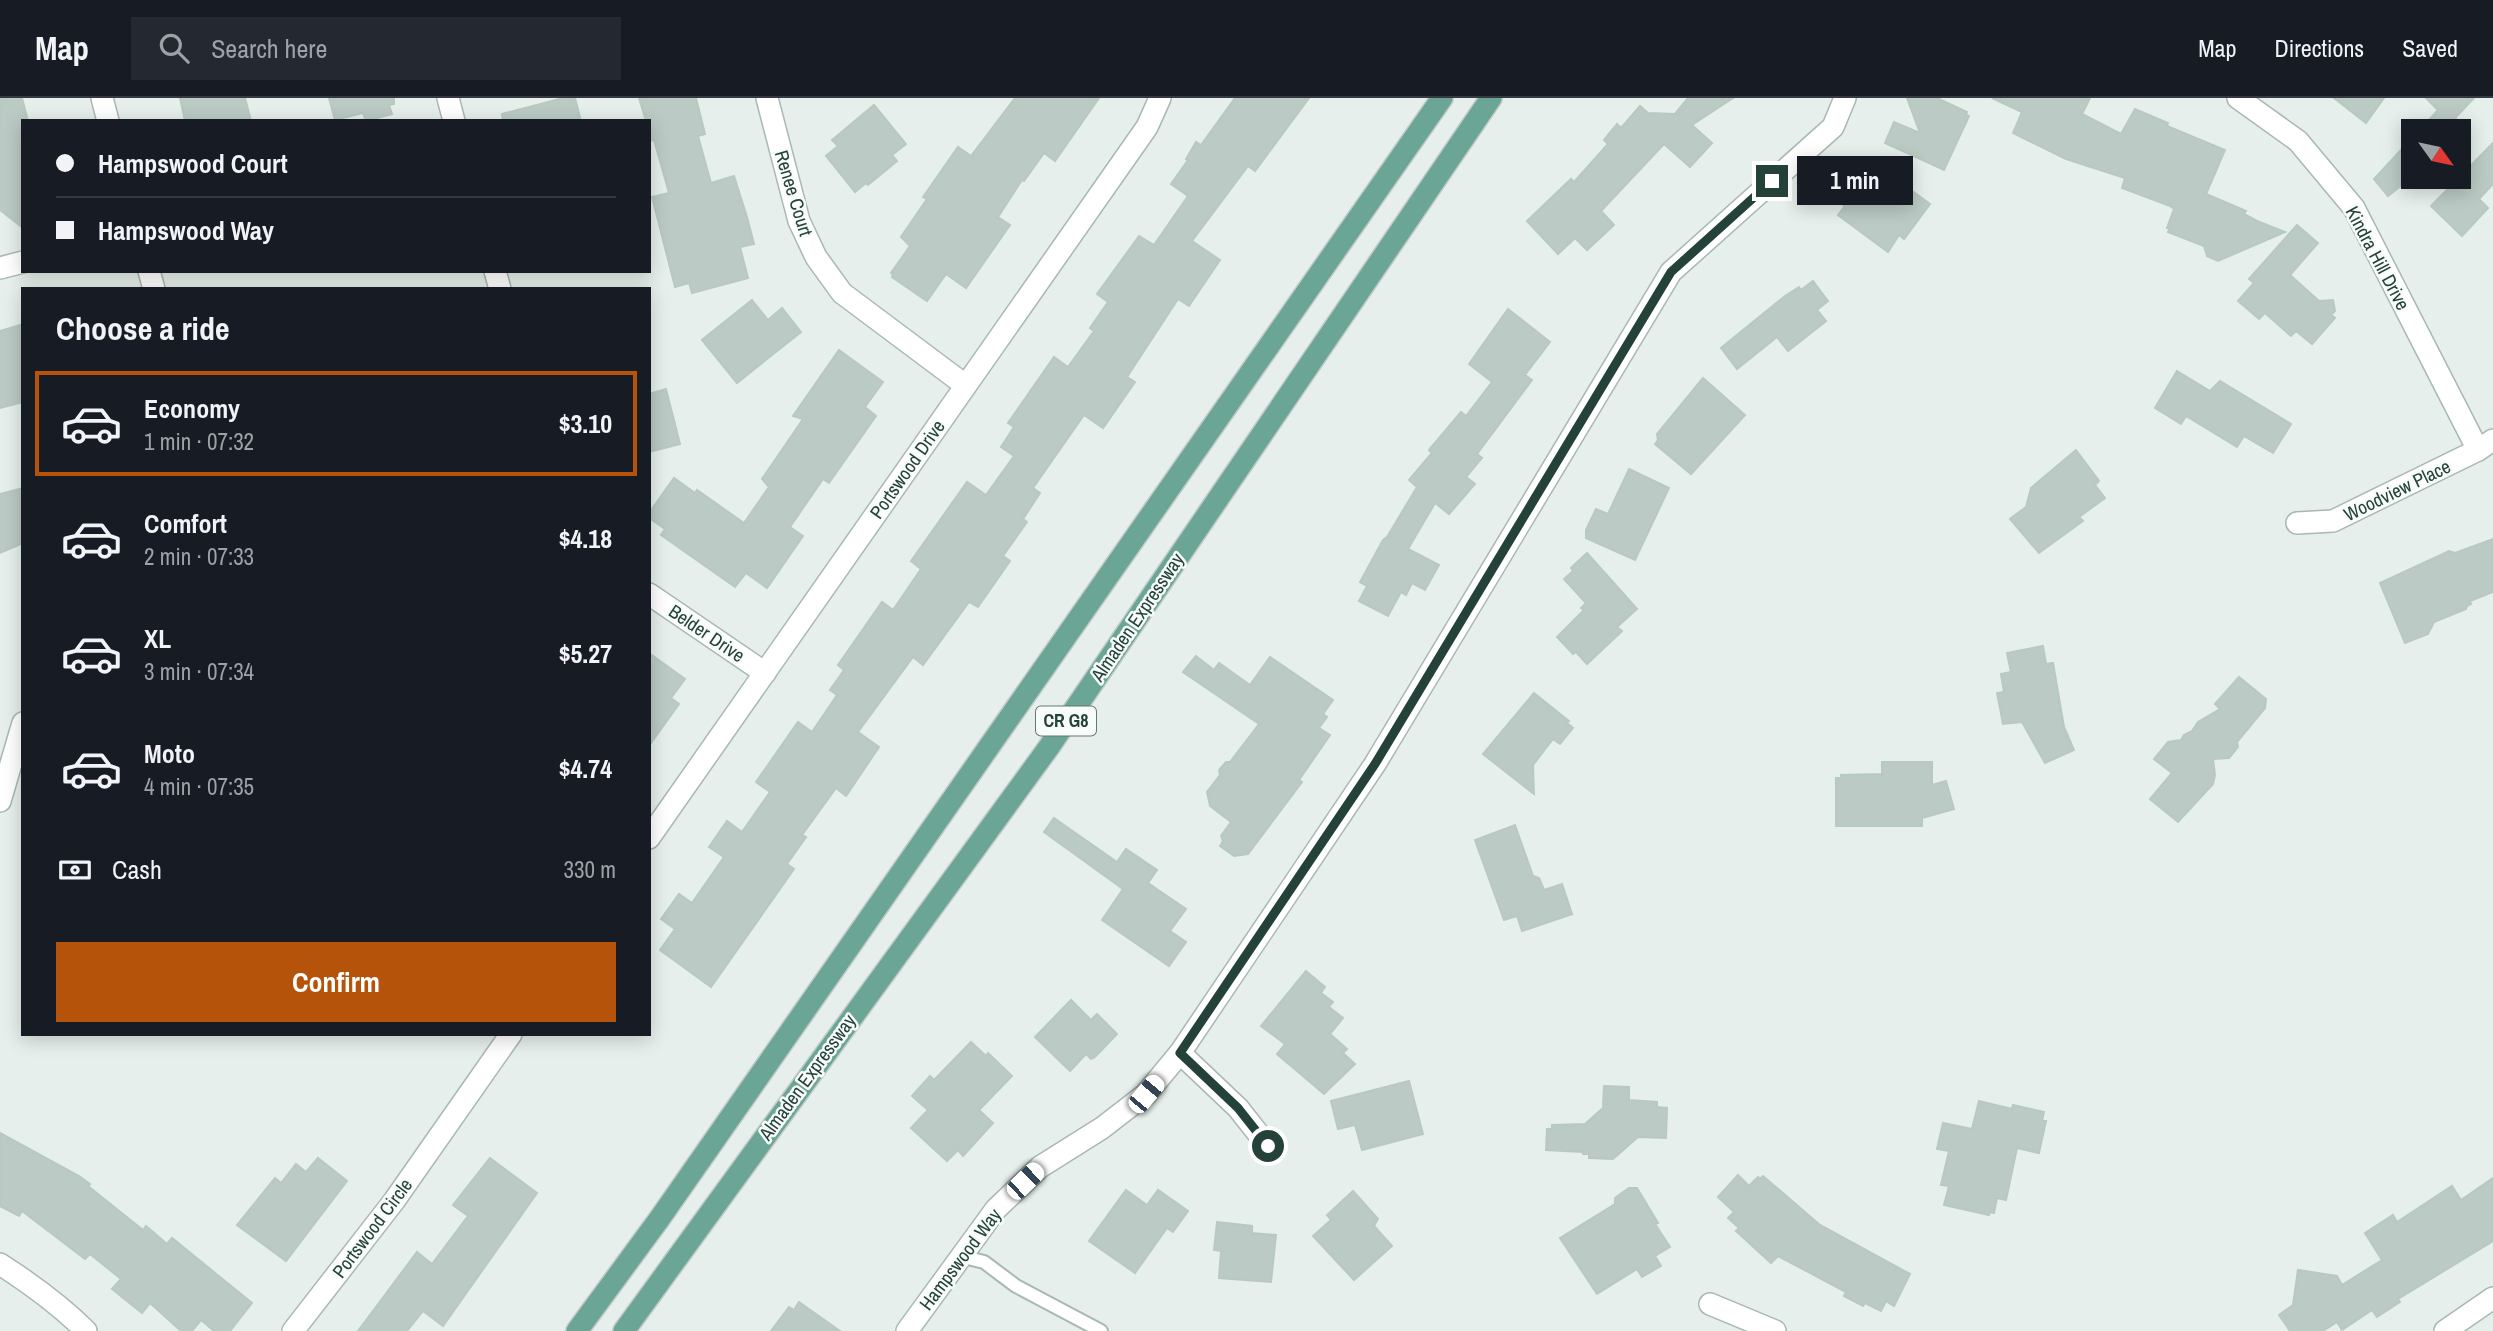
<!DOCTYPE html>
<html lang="en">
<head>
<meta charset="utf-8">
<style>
  :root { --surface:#171b24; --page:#242831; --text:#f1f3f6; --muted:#9ea1a6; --line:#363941; --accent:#b45309 }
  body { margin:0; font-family:"Archivo Narrow",sans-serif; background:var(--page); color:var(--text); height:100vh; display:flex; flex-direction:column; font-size:26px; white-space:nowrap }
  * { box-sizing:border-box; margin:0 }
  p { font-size:23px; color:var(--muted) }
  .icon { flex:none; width:38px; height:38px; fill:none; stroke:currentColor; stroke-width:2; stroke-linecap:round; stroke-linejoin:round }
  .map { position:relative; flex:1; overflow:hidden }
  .side { position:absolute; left:21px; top:189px; width:630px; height:749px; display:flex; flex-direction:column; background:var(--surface); border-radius:0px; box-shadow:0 4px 18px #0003 }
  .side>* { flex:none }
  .top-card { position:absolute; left:21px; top:21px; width:630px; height:154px; border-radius:0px; box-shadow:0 4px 18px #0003; display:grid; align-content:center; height:154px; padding:0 35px; background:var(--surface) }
  .needle { width:46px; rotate:123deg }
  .fabs { position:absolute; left:2401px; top:21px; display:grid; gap:14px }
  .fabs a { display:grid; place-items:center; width:70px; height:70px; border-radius:0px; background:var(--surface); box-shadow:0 4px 18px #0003; font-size:35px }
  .end { position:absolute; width:32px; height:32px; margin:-16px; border:9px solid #24423a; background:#fff; box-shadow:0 0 0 4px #fff }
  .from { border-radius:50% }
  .bubble { position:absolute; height:49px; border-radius:0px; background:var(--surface); box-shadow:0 4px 18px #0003; font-size:23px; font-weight:700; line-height:49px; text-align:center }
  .car { position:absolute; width:21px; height:42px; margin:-21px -10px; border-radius:9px; box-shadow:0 0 5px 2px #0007; background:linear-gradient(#fff 24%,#345 0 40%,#fff 0 76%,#345 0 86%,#fff 0) }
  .top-card b { display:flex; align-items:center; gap:24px; height:66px; font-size:26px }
  .top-card b+b { border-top:2px solid var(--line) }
  .top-card i { width:18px; height:18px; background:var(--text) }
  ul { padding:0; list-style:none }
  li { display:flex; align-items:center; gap:21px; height:105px; margin:0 14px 10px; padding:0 21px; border:4px solid transparent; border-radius:0px }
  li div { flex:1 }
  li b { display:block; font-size:26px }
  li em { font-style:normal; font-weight:700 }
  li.selected { border-color:var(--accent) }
  li>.icon { width:63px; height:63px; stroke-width:1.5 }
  h2 { padding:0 35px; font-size:32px; line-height:84px }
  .pay { display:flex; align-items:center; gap:18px; height:77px; padding:0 35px; font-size:26px }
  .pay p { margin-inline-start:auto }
  .action { display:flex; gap:14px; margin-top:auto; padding:14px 35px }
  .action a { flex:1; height:80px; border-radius:0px; background:var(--accent); color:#fff; font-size:28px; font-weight:700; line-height:80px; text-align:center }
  header { display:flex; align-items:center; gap:42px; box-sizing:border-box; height:98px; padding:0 35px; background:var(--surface); border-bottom:2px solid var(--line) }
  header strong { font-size:33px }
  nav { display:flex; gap:38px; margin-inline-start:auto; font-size:24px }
  .search { width:490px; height:63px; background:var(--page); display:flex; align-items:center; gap:18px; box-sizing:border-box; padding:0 24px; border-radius:0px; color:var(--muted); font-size:26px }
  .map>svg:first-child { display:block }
  .building { fill:#bbcac4; stroke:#b8c9c2; stroke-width:2 }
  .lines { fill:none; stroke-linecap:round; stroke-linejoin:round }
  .service-casing { stroke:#a8b8b2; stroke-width:16 }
  .minor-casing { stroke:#a8b8b2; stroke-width:24 }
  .primary-casing { stroke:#c2cac8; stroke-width:24 }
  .service { stroke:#fff; stroke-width:12 }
  .minor { stroke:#fff; stroke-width:21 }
  .primary { stroke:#6aa596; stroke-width:21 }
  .route { stroke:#24423a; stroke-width:9 }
  .labels { text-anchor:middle; stroke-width:5; stroke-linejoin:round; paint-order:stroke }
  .shield { fill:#f7fbf9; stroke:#637a73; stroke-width:2 }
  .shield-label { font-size:18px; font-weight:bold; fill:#24423a }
  .street-label { font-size:19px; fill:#24423a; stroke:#f7fbf9 }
</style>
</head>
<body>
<header>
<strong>Map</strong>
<div class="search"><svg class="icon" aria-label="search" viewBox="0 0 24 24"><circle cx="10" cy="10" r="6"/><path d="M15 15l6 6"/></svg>Search here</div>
<nav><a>Map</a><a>Directions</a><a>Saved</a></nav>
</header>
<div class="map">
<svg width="2493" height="1233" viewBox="0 0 2493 1233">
  <rect width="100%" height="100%" fill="#e6efeb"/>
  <g class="building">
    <path d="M0 0H22L28 23H23V130L0 112Z"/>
    <path d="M180 0H245L251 23H185Z"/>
    <path d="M329 0H394V6L389 7 392 16 366 23 363 15 335 22Z"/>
    <path d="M563 0H575L581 23H503L502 16Z"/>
    <path d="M639 0H696L705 36 698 38 711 85 734 78 747 119 754 146 740 149 748 180 692 195 689 185 675 189 652 99 669 95 654 42 649 43V23H646Z"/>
    <path d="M1015 0H1099L1055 63 1044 55 1024 83 1022 82 998 119 1010 127 966 190 946 176 927 203 892 179 893 176 891 175 910 148 901 139 927 101 923 99 958 49 971 58Z"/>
    <path d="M1235 0H1309L1255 73 1248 68 1192 143 1220 162 1189 208 1178 201 1127 279 1135 284 1103 330 1084 317 1033 390 1040 395 1023 421 1027 424 1003 458 1010 463 978 509 969 504 923 567 913 559 858 634 879 649 846 698 836 690 802 737 806 739 787 766 794 771 711 889 660 852 675 831 661 821 679 796 692 805 724 759 709 749 727 723 742 734 770 694 756 684 798 624 812 634 837 597 830 592 844 572 838 567 882 504 893 512 921 471 911 463 967 384 986 397 1014 358 1001 349 1014 329 1008 325 1054 259 1068 269 1094 233 1090 230 1108 204 1097 196 1139 138 1154 147 1188 98 1171 86 1188 62 1186 61 1196 44 1201 47Z"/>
    <path d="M1688 0H1733L1692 27 1712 45 1690 69 1664 46 1601 113 1614 127 1587 152 1575 140 1558 156 1527 123 1571 81 1574 84 1608 46 1604 42 1617 26 1621 30 1640 8 1648 15 1675 16Z"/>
    <path d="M1907 0H1937L1967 14 1966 17 1969 18 1944 72 1885 45 1894 24 1920 35Z"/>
    <path d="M1992 0H2090L2082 16 2121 36 2135 11 2168 25 2167 28 2225 52 2206 96 2246 113 2244 116 2257 123 2285 134 2218 163 2207 158 2204 148 2168 134 2170 131 2167 130 2174 111 2170 108 2122 90 2125 80 2066 61 2013 35 2022 14Z"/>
    <path d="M2334 0H2384L2366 25Z"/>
    <path d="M2426 0H2474L2455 20 2468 33H2419L2438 12Z"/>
    <path d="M874 7 906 46 892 57 897 63 868 87 866 85 855 94 826 58 838 48 832 42Z"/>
    <path d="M2413 39V78L2388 98 2374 81Z"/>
    <path d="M2493 45V86L2479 101 2488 110 2462 138 2431 108Z"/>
    <path d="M1871 63 1930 106 1904 141 1899 137 1888 154 1838 117 1844 109 1842 100 1848 96Z"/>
    <path d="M2297 127 2318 145 2290 177 2319 203 2333 202 2335 213 2331 217 2335 220 2312 246 2296 233 2291 238 2265 215 2259 221 2238 203 2254 185 2249 181Z"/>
    <path d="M1813 183 1828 203 1817 212 1826 223 1788 253 1777 239 1737 271 1721 250 1785 198 1799 189 1801 192Z"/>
    <path d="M752 202 768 222 782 210 801 234 737 285 702 242Z"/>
    <path d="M1508 211 1550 244 1525 277 1532 282 1477 356 1482 360 1466 379 1475 386 1449 416 1435 405 1408 451 1439 467 1425 492 1412 485 1406 497 1401 494 1388 518 1359 503 1367 488 1360 484 1383 442 1387 439 1417 389 1409 382 1432 355 1429 352 1461 314 1466 318 1492 284 1469 266Z"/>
    <path d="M23 226V304L0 310V233Z"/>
    <path d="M839 252 883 284 865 309 876 318 829 385 823 381 790 429 803 438 767 490 746 475 735 489 661 437 665 431 649 420V415L674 380 695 395 697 392 744 425 769 389 762 381 803 321 793 318Z"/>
    <path d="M2177 273 2210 293 2220 283 2291 326 2273 355 2244 338 2237 349 2186 318 2181 326 2155 310Z"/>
    <path d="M1703 280 1745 317 1691 376 1655 346 1658 342 1657 336Z"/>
    <path d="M666 291 680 346 649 354V296Z"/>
    <path d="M2076 352 2099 383 2095 387 2105 400 2079 419 2083 423 2039 455 2010 421 2026 409 2031 390Z"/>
    <path d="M1629 371 1669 390 1635 462 1586 440V432L1596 411 1608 416Z"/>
    <path d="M23 390V445L0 455V396Z"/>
    <path d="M2493 441V494L2470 503 2471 506 2467 508 2466 511 2434 524 2428 536 2405 545 2380 485 2449 453 2455 455Z"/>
    <path d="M1587 455 1637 511 1617 529 1622 533 1587 566 1576 554 1573 556 1557 539 1584 512 1581 510 1586 505 1564 481 1573 473 1571 470Z"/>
    <path d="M2043 548 2046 566 2053 565 2064 629 2074 652 2045 665 2022 624 2003 626 1997 595 2004 594 2001 576 2011 574 2007 555Z"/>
    <path d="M649 555 685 581 671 600 679 606 649 648Z"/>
    <path d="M1196 558 1214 572 1219 565 1250 587 1270 559 1333 602 1323 616 1327 619 1319 630 1330 637 1299 682 1302 684 1248 756 1234 758 1220 748 1223 743 1221 738 1231 724 1210 708 1207 694 1220 677 1219 672 1226 664H1230L1259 626 1183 574Z"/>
    <path d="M2239 579 2266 601 2265 610 2237 644 2238 649 2229 660 2213 661 2215 677 2213 686 2178 724 2150 701 2172 675 2154 661 2168 644 2181 642 2184 637 2192 633 2198 624 2220 611 2215 606Z"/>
    <path d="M1534 595 1569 623 1567 625 1573 630 1560 646 1553 641 1533 667 1534 696 1483 656Z"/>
    <path d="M1882 664H1932V687L1946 683 1954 711 1922 720V728H1836V680H1841V677L1882 676Z"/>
    <path d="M1054 720 1117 764 1126 751 1157 772 1148 785 1186 811 1170 833 1186 844 1169 868 1102 822 1123 791 1044 734Z"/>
    <path d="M1515 727 1533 778 1539 780 1544 792 1562 786 1572 816 1522 833 1517 818 1504 822 1475 742Z"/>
    <path d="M1306 873 1325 889 1321 895 1333 904 1329 909 1343 920 1330 936 1347 951 1343 955 1355 966 1324 996 1277 956 1285 946 1261 928Z"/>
    <path d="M1071 902 1091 922 1097 916 1117 936 1095 959 1091 961 1086 956 1070 973 1035 939Z"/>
    <path d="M971 944 986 958 988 955 1012 978 979 1012 993 1025 963 1058 958 1052 947 1063 911 1030 928 1012 912 998 930 978 934 982Z"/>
    <path d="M1409 983 1423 1036 1362 1052 1355 1027 1338 1031 1331 1003Z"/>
    <path d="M1604 988 1629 989V1002L1657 1004V1009L1667 1010 1666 1040 1638 1039 1613 1061 1589 1060V1056H1583V1054L1546 1052 1547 1031H1552V1027L1585 1026 1603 1010Z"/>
    <path d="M1979 1003 2012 1011 2013 1007 2044 1014 2042 1023H2046L2039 1055 2017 1050 2006 1102 1997 1100 1994 1115 1990 1114 1989 1117 1944 1107 1949 1088 1941 1087 1949 1053 1937 1051 1943 1025 1972 1031Z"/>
    <path d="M0 1035 79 1078 90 1086 88 1088 143 1132 146 1128 167 1146 172 1140 252 1205 230 1233H214L201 1222 192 1233H181L150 1205 142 1215 112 1191 121 1181 90 1156 85 1161 22 1113 19 1118 0 1108Z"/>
    <path d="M318 1060 347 1083 286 1163 237 1127 275 1080 281 1085 296 1066 306 1074Z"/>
    <path d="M490 1060 537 1095 443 1228 423 1213 407 1233H358L417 1154 432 1166 468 1118 453 1107Z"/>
    <path d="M1738 1077 1749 1088 1758 1079 1760 1081 1763 1078 1820 1127 1910 1176 1894 1208 1886 1203 1881 1213 1865 1205 1863 1208 1844 1198 1846 1194 1778 1158 1771 1165 1736 1133 1739 1130 1728 1120 1734 1114 1718 1099Z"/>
    <path d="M2493 1080V1143L2398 1201 2400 1204 2377 1219 2372 1212 2342 1232 2337 1224 2323 1233H2290L2279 1217 2293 1207 2298 1172 2337 1178 2342 1187 2382 1162 2365 1135 2393 1117 2397 1124 2452 1088 2461 1102Z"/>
    <path d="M1629 1090H1637L1658 1125 1655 1126 1670 1149 1655 1158 1661 1168 1642 1179 1637 1171 1597 1196 1560 1140 1615 1106V1100Z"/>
    <path d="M1126 1092 1147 1107 1158 1092 1188 1113 1173 1134 1167 1130 1135 1175 1089 1143Z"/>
    <path d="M1353 1093 1378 1121 1374 1128 1392 1148 1354 1182 1313 1138 1331 1122 1327 1117Z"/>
    <path d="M1217 1124 1252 1128V1135L1276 1137 1271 1184 1219 1180 1221 1153 1214 1152Z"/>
    <path d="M799 1204 840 1233H771L789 1209 794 1212Z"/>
  </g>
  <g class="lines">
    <defs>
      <path id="service" d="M960 1158 984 1164 1016 1188 1101 1233"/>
      <g id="minor">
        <path d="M102 0 108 23"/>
        <path d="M448 0 454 23"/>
        <path d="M767 0 799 123 816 159 842 195 965 287"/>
        <path d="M2238 0 2298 43 2354 110 2478 352"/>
        <path d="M0 170 23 164"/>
        <path d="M149 173 154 191"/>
        <path d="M495 173 500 191"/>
        <path d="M2297 425 2333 423 2478 352 2493 342"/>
        <path d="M649 496 765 575"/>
        <path d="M0 703 23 625"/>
        <path d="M649 740 1147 29 1160 0"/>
        <path d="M1180 955 1238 1010 1268 1048"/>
        <path d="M0 1166C31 1186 60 1207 86 1233"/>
        <path d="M1710 1206 1775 1233"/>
        <path d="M293 1233 394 1103 511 936"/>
        <path d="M907 1233 996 1111 1040 1069 1102 1030 1146 996 1180 955 1375 666 1671 174 1833 29 1845 0"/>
        <path d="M2445 1233 2493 1200"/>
      </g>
      <g id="primary">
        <path d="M577 1233 660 1120 1442 0"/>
        <path d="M624 1233 1049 649 1491 0"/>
      </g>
    </defs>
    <use href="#service" class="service-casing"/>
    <use href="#minor" class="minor-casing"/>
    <use href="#primary" class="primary-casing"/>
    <use href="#service" class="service"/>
    <use href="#minor" class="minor"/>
    <use href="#primary" class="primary"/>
  </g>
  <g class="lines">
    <path class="route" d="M1268 1048 1238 1010 1180 955 1375 666 1671 174 1772 83"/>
  </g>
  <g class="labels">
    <rect class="shield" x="1036" y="608.5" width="60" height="29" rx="5"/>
    <g class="shield-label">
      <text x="1066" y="629">CR G8</text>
    </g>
    <g class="street-label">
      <text transform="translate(794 95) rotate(73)" y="7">Renee Court</text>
      <text transform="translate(2378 160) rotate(62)" y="7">Kindra Hill Drive</text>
      <text transform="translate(907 371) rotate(-55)" y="7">Portswood Drive</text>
      <text transform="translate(2397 392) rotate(-26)" y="7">Woodview Place</text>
      <text transform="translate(1137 519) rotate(-56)" y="7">Almaden Expressway</text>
      <text transform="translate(707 535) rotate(34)" y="7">Belder Drive</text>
      <text transform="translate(807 979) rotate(-54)" y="7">Almaden Expressway</text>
      <text transform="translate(372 1130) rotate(-53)" y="7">Portswood Circle</text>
      <text transform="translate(960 1161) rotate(-53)" y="7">Hampswood Way</text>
    </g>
  </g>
</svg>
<div class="fabs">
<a><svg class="needle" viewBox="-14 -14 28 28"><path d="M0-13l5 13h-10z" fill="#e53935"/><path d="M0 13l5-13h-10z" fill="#9ea1a6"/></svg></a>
</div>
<i class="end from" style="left:1268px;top:1048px"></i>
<i class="end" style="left:1772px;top:83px"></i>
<div class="bubble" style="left:1797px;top:58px;width:116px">1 min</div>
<i class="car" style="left:1146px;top:996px;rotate:40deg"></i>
<i class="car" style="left:1025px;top:1083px;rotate:46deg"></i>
<div class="top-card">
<b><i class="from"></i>Hampswood Court</b>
<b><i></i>Hampswood Way</b>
</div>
<section class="side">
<h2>Choose a ride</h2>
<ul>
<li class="selected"><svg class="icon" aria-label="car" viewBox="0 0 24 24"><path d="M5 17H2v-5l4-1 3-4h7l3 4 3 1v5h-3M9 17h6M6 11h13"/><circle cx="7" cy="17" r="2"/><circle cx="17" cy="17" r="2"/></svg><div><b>Economy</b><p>1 min · 07:32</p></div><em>$3.10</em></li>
<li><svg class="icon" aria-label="car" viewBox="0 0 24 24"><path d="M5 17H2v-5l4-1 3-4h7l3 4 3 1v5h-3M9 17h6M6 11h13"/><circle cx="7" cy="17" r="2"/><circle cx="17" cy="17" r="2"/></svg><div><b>Comfort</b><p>2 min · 07:33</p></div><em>$4.18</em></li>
<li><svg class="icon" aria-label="car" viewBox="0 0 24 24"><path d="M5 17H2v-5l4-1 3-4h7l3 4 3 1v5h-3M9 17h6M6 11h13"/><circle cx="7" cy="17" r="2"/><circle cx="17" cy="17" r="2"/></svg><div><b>XL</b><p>3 min · 07:34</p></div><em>$5.27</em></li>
<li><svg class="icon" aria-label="car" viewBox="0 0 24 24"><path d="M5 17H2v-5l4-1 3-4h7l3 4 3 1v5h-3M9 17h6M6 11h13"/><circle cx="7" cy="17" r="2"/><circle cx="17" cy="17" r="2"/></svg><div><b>Moto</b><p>4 min · 07:35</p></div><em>$4.74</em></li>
</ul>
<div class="pay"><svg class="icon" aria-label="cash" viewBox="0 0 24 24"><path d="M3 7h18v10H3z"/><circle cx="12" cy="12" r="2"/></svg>Cash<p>330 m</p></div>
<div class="action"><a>Confirm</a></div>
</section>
</div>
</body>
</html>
